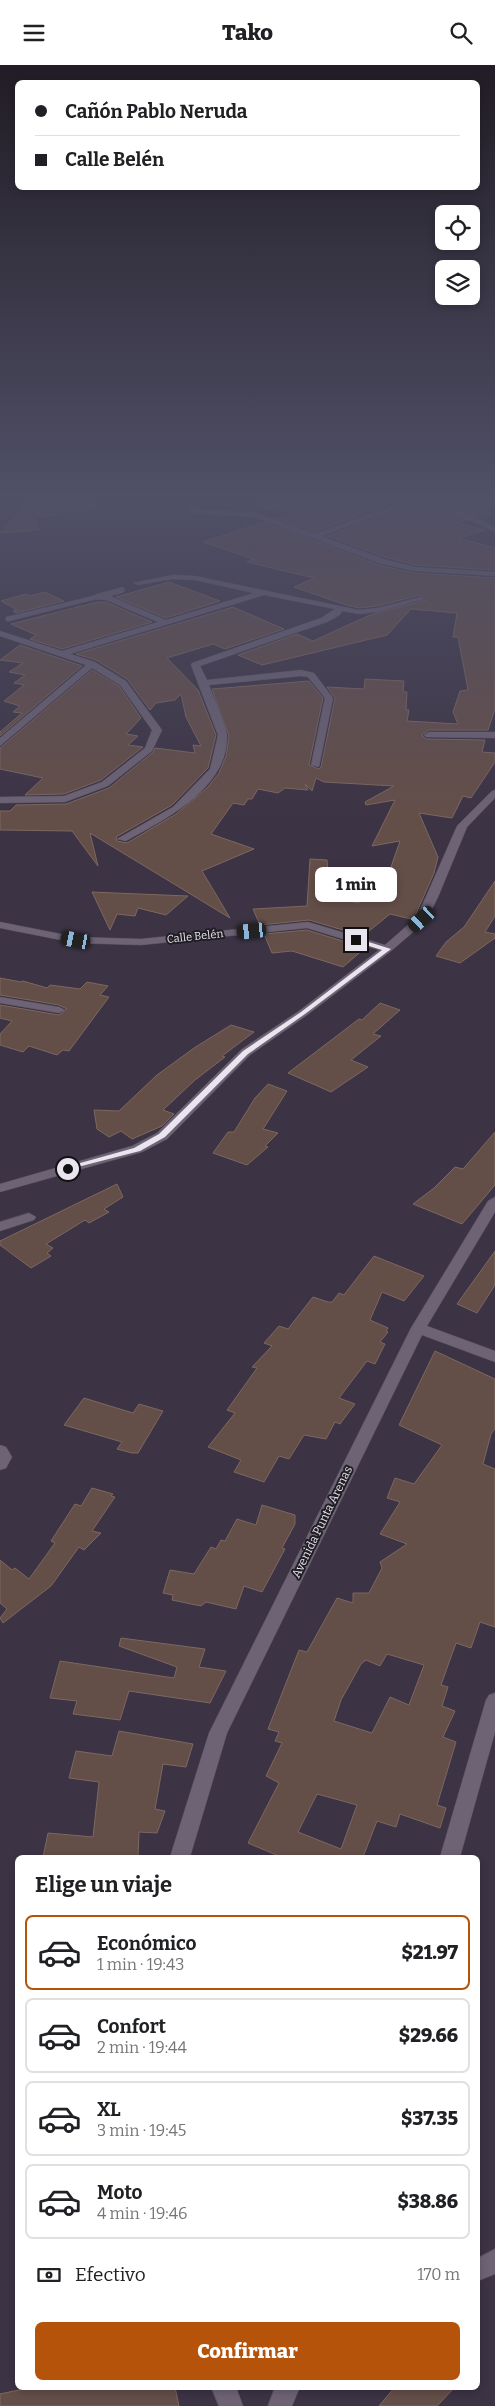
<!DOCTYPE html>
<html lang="es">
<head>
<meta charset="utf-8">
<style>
  :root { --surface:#fff; --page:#f6f6f6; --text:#202124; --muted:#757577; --line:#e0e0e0; --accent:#b45309 }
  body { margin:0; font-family:Bitter,serif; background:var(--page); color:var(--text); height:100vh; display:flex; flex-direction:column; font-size:19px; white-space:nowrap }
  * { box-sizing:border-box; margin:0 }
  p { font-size:16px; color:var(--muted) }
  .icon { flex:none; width:28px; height:28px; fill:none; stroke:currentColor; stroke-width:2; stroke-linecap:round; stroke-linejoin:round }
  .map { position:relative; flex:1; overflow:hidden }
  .sheet { position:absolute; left:15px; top:1790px; width:465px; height:535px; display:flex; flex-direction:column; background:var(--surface); border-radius:8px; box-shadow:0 2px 8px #0003 }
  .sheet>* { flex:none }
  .banner { position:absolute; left:15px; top:15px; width:465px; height:110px; border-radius:8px; box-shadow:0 2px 8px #0003; display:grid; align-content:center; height:110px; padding:0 20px; background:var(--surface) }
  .controls { position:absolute; left:435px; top:140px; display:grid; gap:10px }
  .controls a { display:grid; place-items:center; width:45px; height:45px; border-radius:8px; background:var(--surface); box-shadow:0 2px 8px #0003; font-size:25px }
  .end { position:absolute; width:22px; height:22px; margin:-11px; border:6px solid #e9e4ee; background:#111; box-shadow:0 0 0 2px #111 }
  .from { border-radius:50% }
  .bubble { position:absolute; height:35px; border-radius:8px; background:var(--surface); box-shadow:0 2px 8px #0003; font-size:16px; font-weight:800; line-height:35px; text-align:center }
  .car { position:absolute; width:15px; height:30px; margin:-15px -8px; border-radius:6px; box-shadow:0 0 4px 1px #0007; background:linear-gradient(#222 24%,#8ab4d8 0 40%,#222 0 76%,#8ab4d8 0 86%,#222 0) }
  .banner b { display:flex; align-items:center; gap:18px; height:48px; font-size:19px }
  .banner b+b { border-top:1px solid var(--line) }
  .banner i { width:12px; height:12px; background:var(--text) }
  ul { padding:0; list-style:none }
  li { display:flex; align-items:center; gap:15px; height:75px; margin:0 10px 8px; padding:0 10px; border:2px solid var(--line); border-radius:8px }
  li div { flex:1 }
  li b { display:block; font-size:19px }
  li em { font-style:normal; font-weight:800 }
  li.current { border-color:var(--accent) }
  li>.icon { width:45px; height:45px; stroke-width:1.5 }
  h2 { padding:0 20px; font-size:22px; line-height:60px }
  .pay { display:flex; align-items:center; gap:12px; height:55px; padding:0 20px; font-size:19px }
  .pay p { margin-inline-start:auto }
  .action { display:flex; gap:10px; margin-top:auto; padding:10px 20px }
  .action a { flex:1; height:58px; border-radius:8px; background:var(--accent); color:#fff; font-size:20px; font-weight:800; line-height:58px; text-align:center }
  header { display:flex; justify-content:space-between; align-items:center; height:65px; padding:0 20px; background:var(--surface); font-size:22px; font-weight:800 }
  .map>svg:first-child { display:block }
  .building { fill:#644e48; stroke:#7d6761; fill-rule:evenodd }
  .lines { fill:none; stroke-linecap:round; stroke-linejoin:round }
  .service-casing { stroke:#564f5d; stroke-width:6 }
  .minor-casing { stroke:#564f5d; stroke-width:1 }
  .service { stroke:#6d6375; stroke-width:5.5 }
  .minor { fill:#6d6375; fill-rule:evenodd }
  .route { fill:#e9e4ee }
  .labels { text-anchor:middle; stroke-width:4; stroke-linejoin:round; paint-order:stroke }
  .far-street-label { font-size:11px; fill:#e9e4ee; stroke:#211d24 }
  .street-label { font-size:12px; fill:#e9e4ee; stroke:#211d24 }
</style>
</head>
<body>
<header><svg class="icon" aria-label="menu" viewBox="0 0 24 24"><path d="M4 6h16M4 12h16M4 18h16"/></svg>Tako<svg class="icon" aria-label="search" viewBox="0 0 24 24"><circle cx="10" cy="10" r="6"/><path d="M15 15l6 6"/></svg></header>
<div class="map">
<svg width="495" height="2341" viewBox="0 0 495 2341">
  <rect width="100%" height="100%" fill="#3c3344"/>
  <g class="building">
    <path d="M36 428H95V444L60 446 62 449 33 452 39 465 0 468Z"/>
    <path d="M258 428H293L263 441 270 445 312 428H417L314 467 277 454 299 446 258 444Z"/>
    <path d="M440 428H495V440L480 444 493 448 478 452 435 432Z"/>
    <path d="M424 436 466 455 457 458 484 465 459 473 495 483V505L415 500 388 493 327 471Z"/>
    <path d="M264 457 382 501 415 508 495 513V644L488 665H429L422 670 426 674 485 675 482 687 495 688V697L471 733 463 731 452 753 419 748 438 792 434 808 415 851 411 854 390 849 363 871 309 855 260 860 253 844 307 841 310 794 327 795 330 833 359 838 364 825 379 827 381 821 384 822 400 776 372 781 395 735 366 740 365 737 394 721 324 717 316 713 312 726 305 719 308 725 285 723 278 728 258 724 252 734H248L244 740 233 738 211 769 254 784 202 806 230 853 90 768 98 801 72 766 0 765V746H10L16 740 66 739 109 723 153 687 155 683 195 688 193 680 201 681 186 652 181 629 175 635 156 638 150 645 127 614 96 595 76 589 233 542 284 564 225 584 213 579 167 593 198 625 216 670 208 703 172 740 116 772 117 776 127 778 176 749 207 723 219 708 226 691 229 671 212 624 309 616 323 633 309 700 319 704 321 702 335 633 327 622 364 624 365 614 404 616 403 627H407L406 645H409L407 656 458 659 453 647 460 626 468 625 458 572H453L457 548 411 544 387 570 262 600 238 590 297 569 313 576 370 550 426 535 420 530 378 541 359 543 346 540 294 522 314 513 247 497 253 494 203 477Z"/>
    <path d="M169 517 220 536 166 553 116 532Z"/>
    <path d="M45 527 64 536 16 548 13 546 17 545 1 536 26 529 30 531Z"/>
    <path d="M97 537H106L152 557 62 584 30 574 36 570 11 559Z"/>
    <path d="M20 580 82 601 0 671V667L22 648 13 647 20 641 4 636 24 620 14 618 25 610 9 607 23 598 0 595Z"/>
    <path d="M92 605 119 621 141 653 126 669 138 671 128 680 143 682 101 715 64 729 25 730 43 713 0 704V683Z"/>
    <path d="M495 816V851L485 867 495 869V873L460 898 436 891 446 877 464 862Z"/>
    <path d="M92 827 115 828 188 831 166 850 138 843 135 851 117 849 110 865Z"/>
    <path d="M307 865 365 883 343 902 292 886 272 888 264 869Z"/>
    <path d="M0 913 21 917 23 916 47 923 50 920 80 924 87 917 108 921 100 930 109 932 69 986 63 985 57 990 29 981 23 987 0 980V969L12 956 0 953V940L59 950 67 944 59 940 0 930Z"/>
    <path d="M380 938 400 945 373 969 381 971 351 995 368 1002 331 1027 288 1008 359 954 362 955Z"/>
    <path d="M231 960 254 967 222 991 225 992 195 1015 163 1045 174 1049 162 1061 132 1074 121 1066 109 1072 97 1064 94 1045 119 1046 157 1010 194 983Z"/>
    <path d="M268 1019 287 1026 263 1064 278 1068 265 1081 268 1082 247 1100 213 1088 228 1067H234L255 1033Z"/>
    <path d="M495 1067V1120L462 1159 413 1139 434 1123 455 1102 463 1104Z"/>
    <path d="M117 1119 123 1132 104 1144 109 1147 89 1158 85 1155 46 1179 53 1183 47 1188 51 1191 31 1203 0 1180V1176Z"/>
    <path d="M495 1186V1220L477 1248 457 1239Z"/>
    <path d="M374 1191 424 1211 404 1236 382 1227 370 1255 388 1263 386 1266 388 1267 380 1277 385 1279 375 1299 367 1296 339 1333 355 1339 340 1359 335 1357 326 1374 304 1370 289 1394 279 1391 264 1417 234 1407 241 1395 208 1382 235 1348 227 1345 257 1303 252 1302 272 1281 264 1278 279 1261 288 1264 313 1232 328 1237H332L339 1228 344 1230Z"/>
    <path d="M435 1286 495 1314V1364L491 1369 483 1399 495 1404V1562L480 1557 471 1583 456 1578 441 1620 448 1622 442 1641 455 1646 443 1672 456 1677 437 1740 446 1743 440 1763 400 1749 396 1762 377 1756 363 1792H281L248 1778 279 1718 266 1711 282 1678 275 1676 279 1667 268 1664 299 1585 307 1587 337 1533 353 1538V1528H369L382 1503 380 1497 407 1479 380 1469 400 1437 387 1433 395 1413 414 1419 442 1380 399 1360ZM387 1589 424 1600 409 1640 390 1632 372 1668 334 1656 341 1635 361 1599 366 1595 380 1601ZM317 1729 357 1740 341 1784 298 1767Z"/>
    <path d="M84 1333 133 1348 139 1339 163 1346 138 1388H132L117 1384 122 1377 64 1360Z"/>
    <path d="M92 1423 113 1429 111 1431 115 1432 92 1466 101 1468 84 1485 79 1482 51 1521 3 1558 0 1553 7 1544 0 1538V1495L12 1505 15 1503 29 1514 55 1478 51 1476 75 1439 81 1441Z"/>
    <path d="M262 1440 295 1450V1459L282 1483 285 1484 262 1527 244 1521 236 1544 206 1537 201 1541 172 1535 173 1530 163 1528 170 1505 194 1509 211 1482 216 1484 221 1475 225 1476 237 1454 256 1460Z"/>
    <path d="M121 1573 205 1584 199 1602 226 1606 210 1638 129 1626 120 1655 73 1649 77 1636 50 1633 60 1596 174 1613 177 1602 119 1581Z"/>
    <path d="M119 1666 193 1679 186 1702 163 1699 155 1744 165 1746 157 1768 139 1767 138 1792H43L48 1768 93 1772 99 1717 69 1713 76 1686 112 1691Z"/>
    <path d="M33 2322H175L179 2341H0V2329Z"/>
    <path d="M395 2322H455L437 2341H379Z"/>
  </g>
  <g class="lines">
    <defs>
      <path id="service" d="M97 532 122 525"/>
      <g id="minor">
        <path d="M299 428H310L270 443 265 442Z"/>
        <path d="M438 428 431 432 495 462V467L424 434 321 471 387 495 415 502 495 507V511L415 506 382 499 255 452 193 448 189 446 193 444 256 448 314 469 419 431V429Z"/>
        <path d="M173 510 195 511 359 545 378 543 420 532 424 534 378 547 359 549 342 546 340 550 327 557 200 601 207 615 301 605 314 608 333 633 319 702 311 700 325 633 308 612 301 611 209 620C213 631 227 661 227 671 228 724 165 754 126 776L117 774 173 742 210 704 218 670 191 600 192 598 321 553 335 544 264 530 70 589 95 597 126 616 162 665 152 686 108 721 65 737 0 738V732L64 731 102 717 145 683 152 665 120 620 92 603 0 681V673L86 600 0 571V566L62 586 158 557 106 535 97 534 9 556H6V552L97 530 110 531 166 555 254 528 195 515 173 514 138 520 134 518Z"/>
        <path d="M429 667H495V673L426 672 424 670Z"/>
        <path d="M495 725V733L467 762 438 832 426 856 391 886 307 950 250 990 167 1074 142 1087 0 1127V1119L132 1081 157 1068 242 984 299 946 379 885 307 863 141 880 76 878 0 863V857L76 872 141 874 308 857 385 880 417 852 457 761 492 726Z"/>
        <path d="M0 932 59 942 65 945 59 948 0 938Z"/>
        <path d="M495 1132V1147L427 1261 495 1286V1297L422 1270 227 1668 190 1792H170L209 1668 411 1263 488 1136Z"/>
        <path d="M29 1148 36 1152 34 1155 0 1166V1157Z"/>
        <path d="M0 1380 6 1382 12 1392 6 1403 0 1405Z"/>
        <path d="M495 1628V1667L460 1792H440L486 1635 489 1630Z"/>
        <path d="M495 2184V2209L478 2216V2193Z"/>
        <path d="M211 2322H236L243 2341H219Z"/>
        <path d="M275 2322H300L292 2341H268Z"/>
      </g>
    </defs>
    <use href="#service" class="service-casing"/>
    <use href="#minor" class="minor-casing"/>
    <use href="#service" class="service"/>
    <use href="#minor" class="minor"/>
  </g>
  <linearGradient id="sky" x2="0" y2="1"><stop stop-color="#211c25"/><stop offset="0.57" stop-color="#505067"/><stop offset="1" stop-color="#505067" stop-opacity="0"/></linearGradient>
  <rect width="495" height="756" fill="url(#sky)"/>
  <path class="route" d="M356 873 391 884 305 949 248 989 165 1072 140 1086 66 1105V1102L134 1083 159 1069 243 986 301 947 382 885 353 876Z"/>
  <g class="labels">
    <g class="far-street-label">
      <text transform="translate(195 871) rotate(-6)" y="4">Calle Belén</text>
    </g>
    <g class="street-label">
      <text transform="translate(322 1457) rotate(-64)" y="4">Avenida Punta Arenas</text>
    </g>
  </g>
</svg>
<div class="controls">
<a><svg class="icon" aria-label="locate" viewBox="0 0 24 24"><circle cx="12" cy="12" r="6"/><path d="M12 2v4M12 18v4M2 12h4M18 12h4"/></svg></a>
<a><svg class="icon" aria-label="layers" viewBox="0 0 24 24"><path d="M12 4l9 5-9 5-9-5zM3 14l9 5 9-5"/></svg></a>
</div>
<i class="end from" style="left:68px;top:1104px"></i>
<i class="end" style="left:356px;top:875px"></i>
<div class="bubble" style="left:315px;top:802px;width:82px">1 min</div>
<i class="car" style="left:422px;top:854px;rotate:228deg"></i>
<i class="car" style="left:252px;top:866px;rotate:264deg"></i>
<i class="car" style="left:76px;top:875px;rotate:281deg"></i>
<div class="banner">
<b><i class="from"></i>Cañón Pablo Neruda</b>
<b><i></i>Calle Belén</b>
</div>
<section class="sheet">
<h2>Elige un viaje</h2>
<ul>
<li class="current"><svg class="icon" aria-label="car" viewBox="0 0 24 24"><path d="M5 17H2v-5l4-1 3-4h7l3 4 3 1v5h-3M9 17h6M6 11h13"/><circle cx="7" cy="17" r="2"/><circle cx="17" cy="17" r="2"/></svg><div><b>Económico</b><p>1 min · 19:43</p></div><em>$21.97</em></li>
<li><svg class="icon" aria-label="car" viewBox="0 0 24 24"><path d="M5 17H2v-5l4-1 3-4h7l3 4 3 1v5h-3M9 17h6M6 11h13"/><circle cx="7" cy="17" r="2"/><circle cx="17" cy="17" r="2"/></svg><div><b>Confort</b><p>2 min · 19:44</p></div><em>$29.66</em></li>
<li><svg class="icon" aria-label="car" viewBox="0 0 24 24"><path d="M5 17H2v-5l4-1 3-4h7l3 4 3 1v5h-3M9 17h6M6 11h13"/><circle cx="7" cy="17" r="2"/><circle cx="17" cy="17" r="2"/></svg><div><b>XL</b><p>3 min · 19:45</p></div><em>$37.35</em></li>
<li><svg class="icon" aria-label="car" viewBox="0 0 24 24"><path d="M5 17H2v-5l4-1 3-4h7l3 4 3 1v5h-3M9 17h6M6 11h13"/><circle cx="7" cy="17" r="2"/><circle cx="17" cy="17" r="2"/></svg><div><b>Moto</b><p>4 min · 19:46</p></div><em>$38.86</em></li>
</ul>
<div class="pay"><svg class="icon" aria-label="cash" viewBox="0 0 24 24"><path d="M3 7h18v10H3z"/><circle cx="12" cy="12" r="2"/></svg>Efectivo<p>170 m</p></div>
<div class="action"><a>Confirmar</a></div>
</section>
</div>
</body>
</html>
